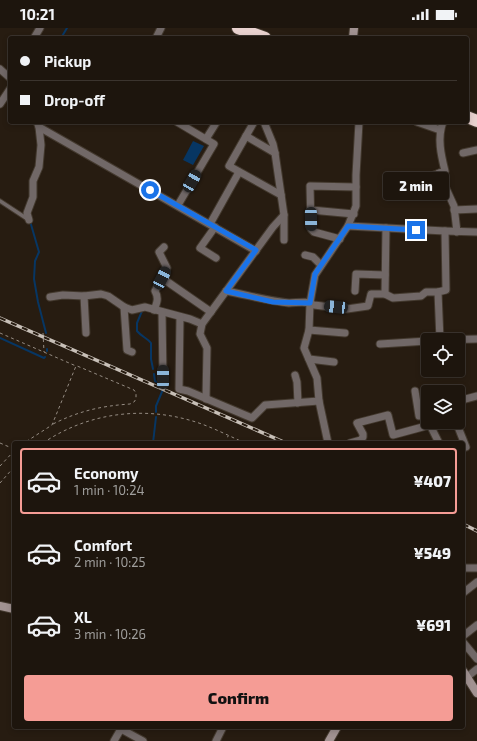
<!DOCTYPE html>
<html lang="en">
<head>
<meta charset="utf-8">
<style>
  :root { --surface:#1d150d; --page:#251e16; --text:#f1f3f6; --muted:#a09f9d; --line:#3b342e; --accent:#f59c95 }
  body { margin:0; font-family:"Exo 2",sans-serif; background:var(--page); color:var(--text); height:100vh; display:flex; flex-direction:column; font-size:15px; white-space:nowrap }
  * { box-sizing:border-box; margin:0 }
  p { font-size:13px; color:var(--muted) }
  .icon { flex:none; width:22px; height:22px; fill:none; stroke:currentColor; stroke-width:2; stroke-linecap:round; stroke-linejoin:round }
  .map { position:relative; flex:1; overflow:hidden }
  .details { position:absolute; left:12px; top:413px; width:453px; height:288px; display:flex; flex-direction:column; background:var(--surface); border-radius:4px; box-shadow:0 2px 6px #0003,0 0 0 1px var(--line) }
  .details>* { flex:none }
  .top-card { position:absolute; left:8px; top:8px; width:461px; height:88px; border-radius:4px; box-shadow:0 2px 6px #0003,0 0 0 1px var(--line); display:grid; align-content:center; height:88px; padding:0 12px; background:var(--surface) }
  .tools { position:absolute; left:421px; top:305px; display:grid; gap:8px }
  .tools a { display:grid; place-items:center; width:44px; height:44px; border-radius:4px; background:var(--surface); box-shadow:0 2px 6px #0003,0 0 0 1px var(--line); font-size:20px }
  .end { position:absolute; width:18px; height:18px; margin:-9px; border:5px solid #1a73e8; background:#fff; box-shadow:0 0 0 2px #fff }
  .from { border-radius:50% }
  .bubble { position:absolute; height:28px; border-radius:4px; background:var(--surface); box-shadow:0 2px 6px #0003,0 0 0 1px var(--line); font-size:13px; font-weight:800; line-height:28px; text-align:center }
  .car { position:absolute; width:12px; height:24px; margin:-12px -6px; border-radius:5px; box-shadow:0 0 3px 1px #0007; background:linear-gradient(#222 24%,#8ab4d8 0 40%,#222 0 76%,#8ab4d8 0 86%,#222 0) }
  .top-card b { display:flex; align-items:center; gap:14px; height:38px; font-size:15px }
  .top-card b+b { border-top:1px solid var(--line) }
  .top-card i { width:10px; height:10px; background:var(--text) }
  ul { padding:7px 0 0; list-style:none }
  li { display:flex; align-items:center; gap:12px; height:66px; margin:0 8px 6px; padding:0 4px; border:2px solid transparent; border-radius:4px }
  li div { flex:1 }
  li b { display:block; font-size:15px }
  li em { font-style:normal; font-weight:800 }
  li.current { border-color:var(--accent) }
  li>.icon { width:36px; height:36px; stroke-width:1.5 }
  .primary-button { display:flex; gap:8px; margin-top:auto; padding:8px 12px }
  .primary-button a { flex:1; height:46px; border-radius:4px; background:var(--accent); color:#111; font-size:16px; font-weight:800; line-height:46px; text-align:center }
  .status { display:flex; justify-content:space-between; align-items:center; height:28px; padding:0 20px; background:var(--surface); direction:ltr }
  .status svg { height:11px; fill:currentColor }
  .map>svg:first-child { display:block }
  .water { fill:#073663 }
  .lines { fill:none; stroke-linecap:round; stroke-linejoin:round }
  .stream { stroke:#073663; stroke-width:2 }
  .lane-casing { stroke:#43392e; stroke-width:5.5 }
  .street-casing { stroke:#43392e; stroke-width:9 }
  .secondary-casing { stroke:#43392e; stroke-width:10 }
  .highway-casing { stroke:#43392e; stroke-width:14 }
  .path { stroke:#948b82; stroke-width:1; stroke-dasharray:3 3; stroke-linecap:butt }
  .lane { stroke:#716867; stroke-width:3.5 }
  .street { stroke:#716867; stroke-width:7 }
  .secondary { stroke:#a19291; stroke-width:8 }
  .highway { stroke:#e8d1ce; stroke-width:12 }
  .rail-casing { stroke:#c7bfb7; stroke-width:3.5 }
  .rail { stroke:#271c11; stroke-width:2; stroke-dasharray:6; stroke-linecap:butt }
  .route { stroke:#1a73e8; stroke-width:5 }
</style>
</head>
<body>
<div class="status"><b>10:21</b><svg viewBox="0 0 49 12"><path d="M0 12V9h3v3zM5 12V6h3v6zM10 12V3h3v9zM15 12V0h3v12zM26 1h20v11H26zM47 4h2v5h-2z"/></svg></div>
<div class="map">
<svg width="477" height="713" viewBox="0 0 477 713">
  <rect width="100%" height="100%" fill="#271c11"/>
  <path class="water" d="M193 113 204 118 193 137 183 132Z"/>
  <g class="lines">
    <g class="stream">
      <path d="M61 10 67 0"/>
      <path d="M30 193 39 224 35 233 34 251 38 274 46 305"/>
      <path d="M142 283 137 295V303C142 309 147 310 151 315V331L153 341"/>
      <path d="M0 310 44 330 45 329"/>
      <path d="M47 321V323"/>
      <path d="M154 346 155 353 163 357 164 359 156 378V384"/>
      <path d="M153 415 156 389"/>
      <path d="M269 415H270"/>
    </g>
    <defs>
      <path id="lane" d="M0 173 29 192"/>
      <g id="street">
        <path d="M34 10 40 0"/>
        <path d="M156 10 161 0"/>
        <path d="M0 41 10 50"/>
        <path d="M0 76 10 61"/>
        <path d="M37 94 39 99 256 223"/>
        <path d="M177 94 214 116 178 177"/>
        <path d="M254 94 246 108 275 125"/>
        <path d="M417 94 440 102"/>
        <path d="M246 108 229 138 281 167"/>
        <path d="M206 111 216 95 213 94"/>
        <path d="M463 125 477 122"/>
        <path d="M439 145 454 178 457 204"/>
        <path d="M413 155 445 143C441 127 437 110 443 94"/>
        <path d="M311 182 354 186"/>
        <path d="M454 182 477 181"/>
        <path d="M284 187V212"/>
        <path d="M29 192 27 185 33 169V153L39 139 41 117 39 99"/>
        <path d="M210 196 239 144"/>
        <path d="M348 198 445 203 477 204"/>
        <path d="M215 199 200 220 216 230"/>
        <path d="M340 211 314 204 311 201 310 158 356 159"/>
        <path d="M305 227 313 229 321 237"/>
        <path d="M162 250 211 284"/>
        <path d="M226 263C247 267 268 273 289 275 297 275 307 272 314 277L347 281 368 278 371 266H385L393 270 421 268 426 264H438"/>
        <path d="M355 263 356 246 385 247"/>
        <path d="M385 266 386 200"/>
        <path d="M84 268 86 305"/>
        <path d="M50 269 63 267 84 268 101 266 108 268 124 279 132 282 145 279 190 291 202 296"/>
        <path d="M124 279 127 322 132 324"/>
        <path d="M154 282C157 275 159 270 155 263L167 240 159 224 164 219"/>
        <path d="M162 284 163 349"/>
        <path d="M180 289 179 361 188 363 252 390 265 377 319 373"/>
        <path d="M309 302 345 305"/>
        <path d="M438 312 477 311"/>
        <path d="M440 312 438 264 446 262 445 203"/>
        <path d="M380 316 428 313"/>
        <path d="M309 331 334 334"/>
        <path d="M295 347 297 354 298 375"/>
        <path d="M415 363 419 388 425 386"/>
        <path d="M206 371 207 320 200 306 202 296 273 199 284 187 275 125 273 116 264 94"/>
        <path d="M458 373 477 368"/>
        <path d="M456 394 466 419 463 420"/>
        <path d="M430 397 439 415"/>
        <path d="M328 415 319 373 317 350 304 320 309 302 310 275 315 247 348 198 356 178V147L359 94"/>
        <path d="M350 415 361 412 363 409V406L357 395 388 387 393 407 430 397 429 394"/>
        <path d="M463 540H477"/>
        <path d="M463 565 477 554"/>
        <path d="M463 608 477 597"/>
        <path d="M463 614 477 631"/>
        <path d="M467 649 477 641"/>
        <path d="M121 701 143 713"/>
        <path d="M114 713 122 699"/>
        <path d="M216 713 223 699"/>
      </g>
      <g id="secondary">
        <path d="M353 10 354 0"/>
        <path d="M0 578 14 581"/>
        <path d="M463 643 477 665"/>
        <path d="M329 713 337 699"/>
      </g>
      <g id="highway">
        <path d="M238 0 265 10"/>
        <path d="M467 89 477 93"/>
      </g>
    </defs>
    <use href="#lane" class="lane-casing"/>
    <use href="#street" class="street-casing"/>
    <use href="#secondary" class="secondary-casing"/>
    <use href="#highway" class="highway-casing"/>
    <g class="path">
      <path d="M0 305 76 338 52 397 24 415"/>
      <path d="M43 305 44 324"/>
      <path d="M53 396C79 383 101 378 130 376L134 374 136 371V365L134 362 82 340 77 338"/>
      <path d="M0 415 14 421"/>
      <path d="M43 415C86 386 139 378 189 392 208 397 227 407 245 415"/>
      <path d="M52 415 53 410"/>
      <path d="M226 415 228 408"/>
      <path d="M0 438 14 423"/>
      <path d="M0 455 14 439"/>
    </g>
    <use href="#lane" class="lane"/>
    <use href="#street" class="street"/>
    <use href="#secondary" class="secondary"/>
    <use href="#highway" class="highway"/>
    <defs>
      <g id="rail">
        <path d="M0 290 286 415"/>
        <path d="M463 496 477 503"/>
      </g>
    </defs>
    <use href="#rail" class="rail-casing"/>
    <use href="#rail" class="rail"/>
  </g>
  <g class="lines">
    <path class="route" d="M150 162 256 222 226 263 273 274 310 275 315 246 348 198 416 202"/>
  </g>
</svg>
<div class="tools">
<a><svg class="icon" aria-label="locate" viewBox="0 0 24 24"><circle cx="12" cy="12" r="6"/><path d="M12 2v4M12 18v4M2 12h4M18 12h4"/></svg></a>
<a><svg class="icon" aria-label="layers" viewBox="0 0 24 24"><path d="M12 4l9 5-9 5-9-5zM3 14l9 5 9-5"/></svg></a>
</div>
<i class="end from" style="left:150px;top:162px"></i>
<i class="end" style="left:416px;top:202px"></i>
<div class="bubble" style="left:383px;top:144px;width:66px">2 min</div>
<i class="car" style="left:192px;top:153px;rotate:30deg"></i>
<i class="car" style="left:311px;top:191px;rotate:179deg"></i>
<i class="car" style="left:162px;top:250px;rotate:27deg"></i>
<i class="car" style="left:336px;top:279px;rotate:276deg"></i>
<i class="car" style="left:163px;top:349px;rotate:0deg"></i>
<div class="top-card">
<b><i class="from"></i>Pickup</b>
<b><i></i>Drop-off</b>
</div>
<section class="details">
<ul>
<li class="current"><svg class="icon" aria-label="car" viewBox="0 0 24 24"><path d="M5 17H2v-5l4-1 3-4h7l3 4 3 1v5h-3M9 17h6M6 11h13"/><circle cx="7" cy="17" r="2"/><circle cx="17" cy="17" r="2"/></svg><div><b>Economy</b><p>1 min · 10:24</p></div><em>¥407</em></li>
<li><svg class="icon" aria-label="car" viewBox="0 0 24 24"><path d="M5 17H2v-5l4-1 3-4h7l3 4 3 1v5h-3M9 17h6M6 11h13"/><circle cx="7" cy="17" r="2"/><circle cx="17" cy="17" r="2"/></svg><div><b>Comfort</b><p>2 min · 10:25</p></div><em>¥549</em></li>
<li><svg class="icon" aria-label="car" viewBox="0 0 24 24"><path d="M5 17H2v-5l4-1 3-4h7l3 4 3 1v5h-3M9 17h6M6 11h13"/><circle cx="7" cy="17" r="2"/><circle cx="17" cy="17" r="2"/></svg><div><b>XL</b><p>3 min · 10:26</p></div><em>¥691</em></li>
</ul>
<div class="primary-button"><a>Confirm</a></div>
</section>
</div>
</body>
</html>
